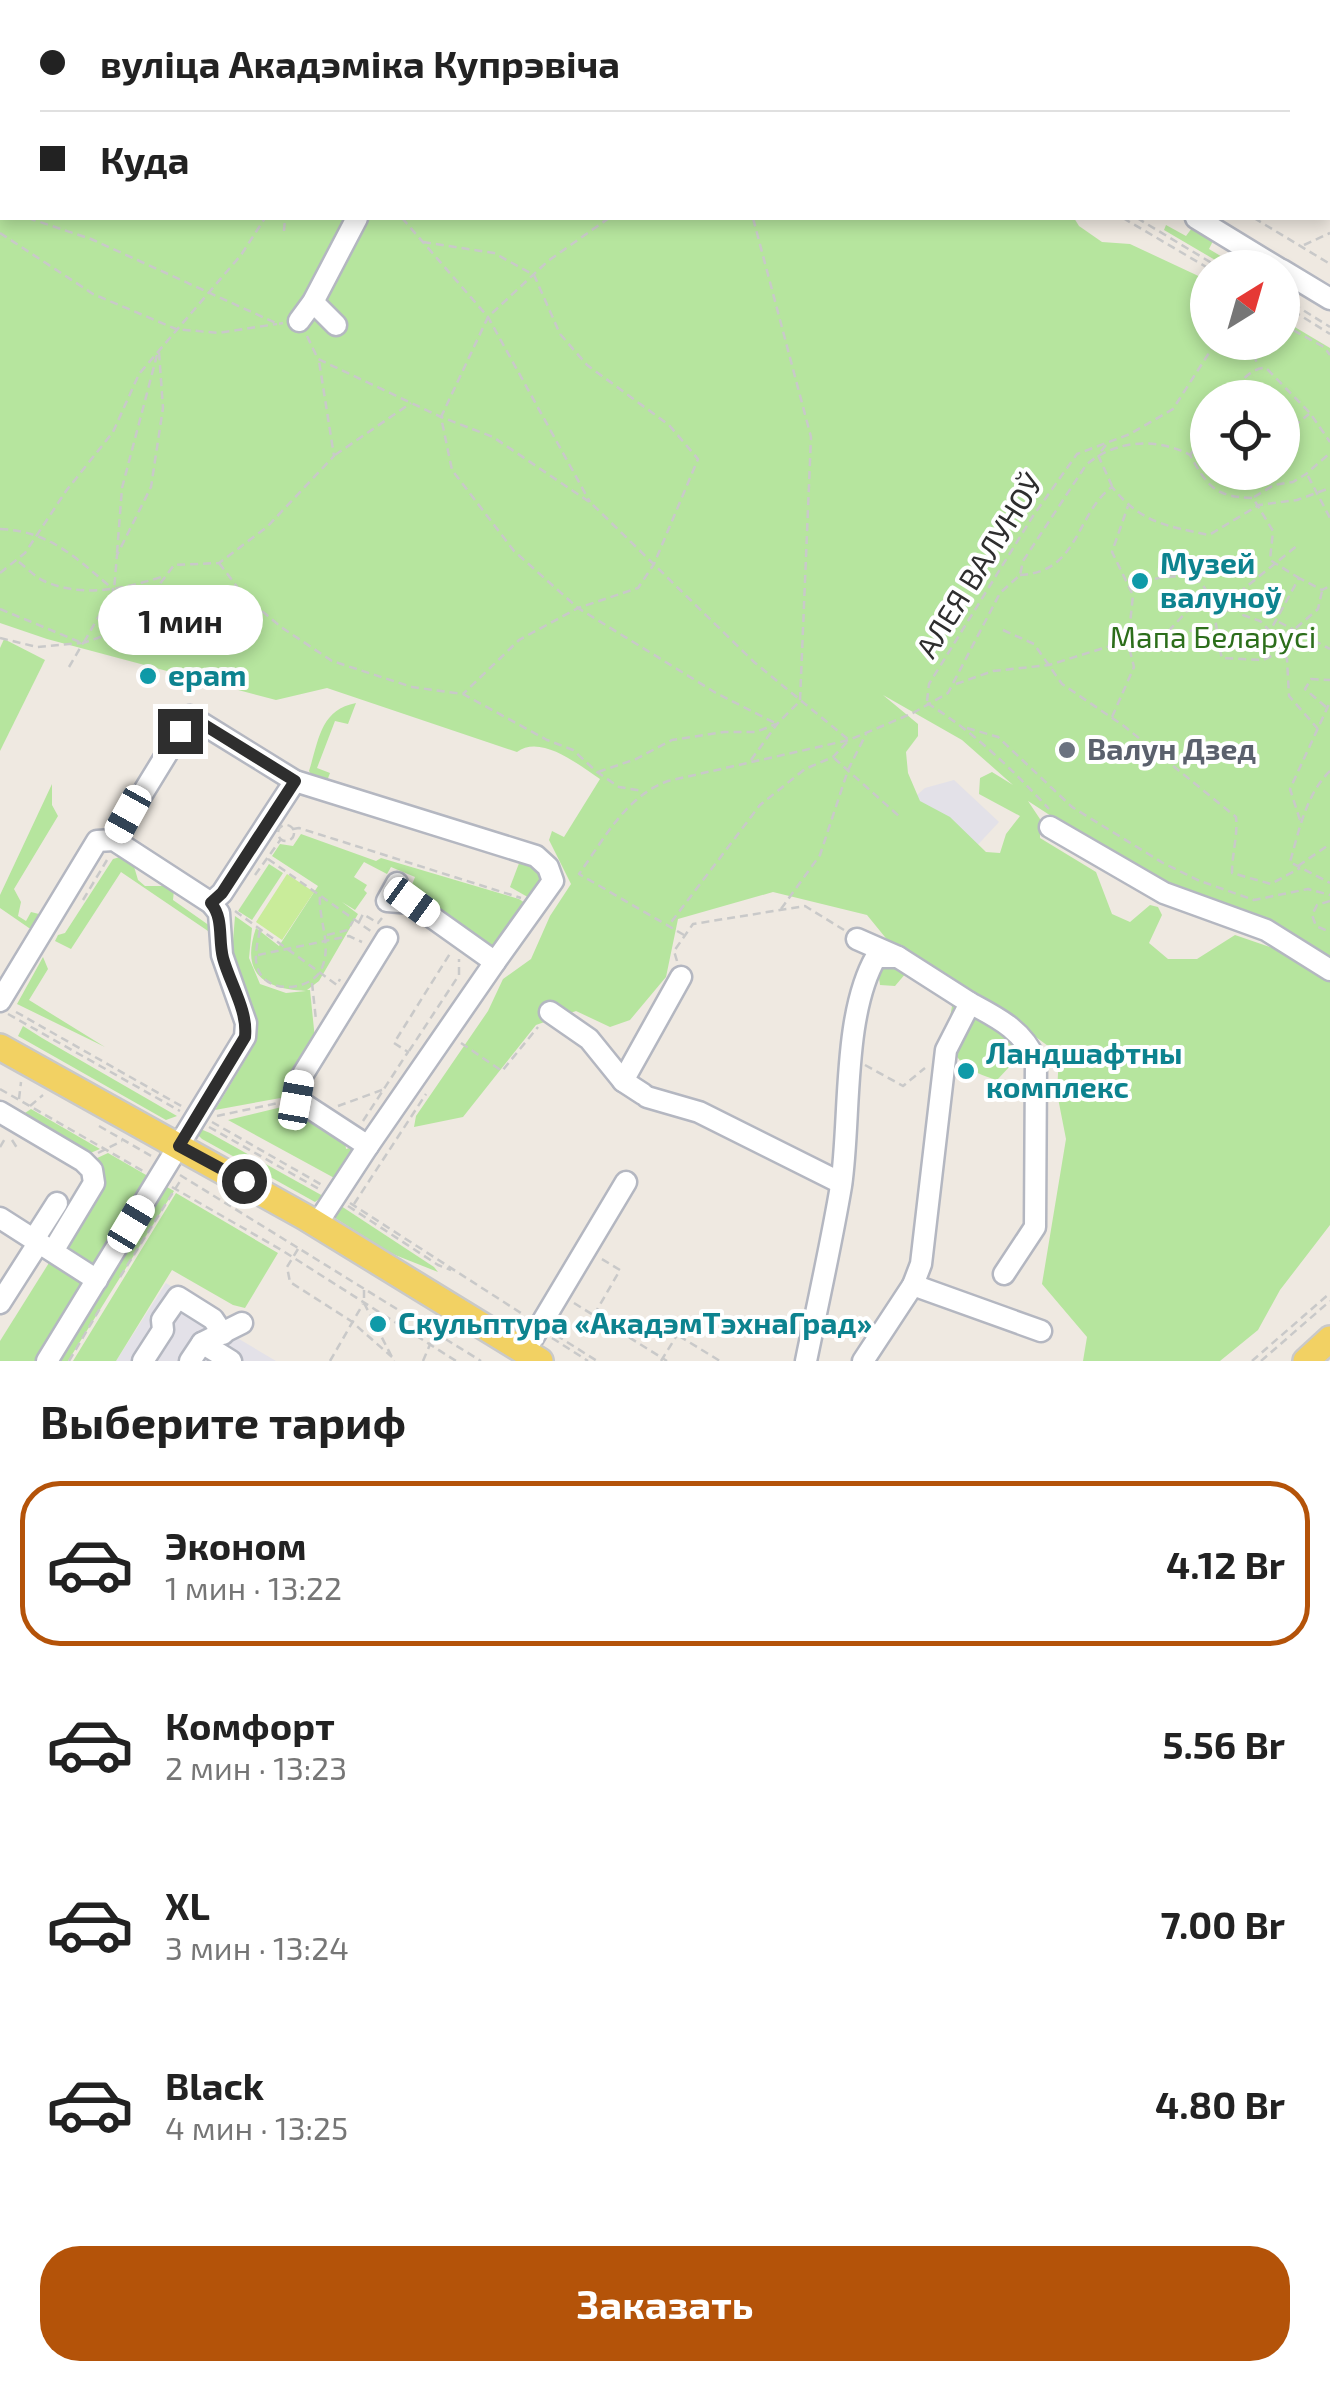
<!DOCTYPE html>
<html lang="ru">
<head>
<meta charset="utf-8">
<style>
  :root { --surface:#fff; --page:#f6f6f6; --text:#222; --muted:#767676; --line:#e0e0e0; --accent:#b45309 }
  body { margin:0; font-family:"Exo 2",sans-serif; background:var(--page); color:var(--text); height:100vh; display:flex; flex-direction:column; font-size:38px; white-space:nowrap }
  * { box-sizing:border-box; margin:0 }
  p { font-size:32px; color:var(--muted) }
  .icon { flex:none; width:55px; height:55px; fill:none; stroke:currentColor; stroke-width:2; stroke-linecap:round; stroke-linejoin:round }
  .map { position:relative; height:1361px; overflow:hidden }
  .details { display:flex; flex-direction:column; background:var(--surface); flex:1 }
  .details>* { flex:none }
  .top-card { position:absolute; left:0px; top:0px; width:1330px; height:220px; box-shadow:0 5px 15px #0003; display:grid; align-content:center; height:220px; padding:0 40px; background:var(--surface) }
  .needle { width:65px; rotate:37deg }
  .tools { position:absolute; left:1190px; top:250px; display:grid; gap:20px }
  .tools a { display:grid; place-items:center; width:110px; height:110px; border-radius:50%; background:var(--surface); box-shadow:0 5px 15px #0003; font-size:50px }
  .end { position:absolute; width:45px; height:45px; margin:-22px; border:12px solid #2e2e2e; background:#fff; box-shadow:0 0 0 5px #fff }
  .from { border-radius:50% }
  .bubble { position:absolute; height:70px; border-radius:35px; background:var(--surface); box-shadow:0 5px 15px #0003; font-size:32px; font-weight:700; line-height:70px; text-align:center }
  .car { position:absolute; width:30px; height:60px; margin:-30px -15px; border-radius:12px; box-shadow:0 0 8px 2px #0007; background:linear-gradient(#fff 24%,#345 0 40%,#fff 0 76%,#345 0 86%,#fff 0) }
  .top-card b { display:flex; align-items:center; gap:35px; height:95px; font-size:38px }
  .top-card b+b { border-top:2px solid var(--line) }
  .top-card i { width:25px; height:25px; background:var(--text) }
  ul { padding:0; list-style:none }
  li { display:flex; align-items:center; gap:30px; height:165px; margin:0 20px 15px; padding:0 20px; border:5px solid transparent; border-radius:40px }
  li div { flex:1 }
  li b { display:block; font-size:38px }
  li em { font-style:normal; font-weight:700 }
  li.on { border-color:var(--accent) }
  li>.icon { width:90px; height:90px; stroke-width:1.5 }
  h2 { padding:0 40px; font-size:45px; line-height:120px }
  .action { display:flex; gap:20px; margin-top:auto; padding:20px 40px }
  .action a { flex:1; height:115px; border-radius:40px; background:var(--accent); color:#fff; font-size:40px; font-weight:700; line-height:115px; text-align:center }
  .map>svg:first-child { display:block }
  .industrial { fill:#e3e1e8 }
  .green { fill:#b6e59e; fill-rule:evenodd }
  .pitch { fill:#c9ec9a }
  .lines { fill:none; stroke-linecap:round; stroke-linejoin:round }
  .minor-casing { stroke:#b4b7c1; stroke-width:25 }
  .major-casing { stroke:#c9c9c9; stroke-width:30 }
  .path { stroke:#c9c9c9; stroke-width:2.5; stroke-dasharray:8 5; stroke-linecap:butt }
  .minor { stroke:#fff; stroke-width:20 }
  .major { stroke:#f2d163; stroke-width:25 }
  .route { stroke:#2e2e2e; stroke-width:12 }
  .culture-dot { fill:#0f9aa8; stroke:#fff; stroke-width:4 }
  .worship-dot { fill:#6b7280; stroke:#fff; stroke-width:4 }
  .labels { text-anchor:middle; stroke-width:8; stroke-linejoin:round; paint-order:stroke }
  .culture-label { font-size:30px; font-weight:bold; fill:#0d838f; stroke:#fff; text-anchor:start }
  .street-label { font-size:30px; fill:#2e2e2e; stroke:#fff }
  .park-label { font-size:30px; fill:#2c6e1b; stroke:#fff }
  .worship-label { font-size:30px; font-weight:bold; fill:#5b616d; stroke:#fff; text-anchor:start }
</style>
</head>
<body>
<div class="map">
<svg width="1330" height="1361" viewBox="0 0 1330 1361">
  <rect width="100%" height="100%" fill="#efe9e1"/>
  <g class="industrial">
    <path d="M954 780 999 822 942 883 897 813 925 788Z"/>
    <path d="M166 1283 222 1320 239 1339 276 1361H116Z"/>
  </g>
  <g class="green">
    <path d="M0 0 751 2H2V218H1074L1079 226 1102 242 1130 244 1207 280 1208 342H1282L1283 320 1330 348V965L1159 886 1028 801 1040 819V838L1096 872 1112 914 1130 922 1150 905 1158 907 1162 915 1149 943 1168 959H1197L1235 935 1293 955 1330 979V1225L1280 1290 1258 1330 1220 1361H1083L1087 1337 1042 1284 1066 1139 1057 1093 1059 1054 1029 1032 1012 1064 997 1080C968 1072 947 1058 949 1025 949 1017 953 1008 952 1000 950 982 935 963 918 959L895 986 880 985 877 964 889 942 867 915 773 892 678 919 666 977 630 1020 610 1027 576 1011 536 1025 463 1117 414 1127 416 1116 488 1011 503 979 531 959 550 916 571 884 549 840 552 831 564 837 600 779C579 765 541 734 517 752L327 688 276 700 47 639 0 623ZM1208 398H1282V472H1208ZM883 695 962 740 1013 785 992 772 980 778 979 794 1020 816 1006 834 1000 853 986 852 950 817 920 801 908 773 906 752 918 736V724Z"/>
    <path d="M1166 225 1186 236 1192 228 1213 241 1209 249 1239 267H1227L1164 230Z"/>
    <path d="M4 639 45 660 0 751V648Z"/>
    <path d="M356 703 348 724 335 721 317 768 330 773 327 781 313 777 309 771C319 740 320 710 356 703Z"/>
    <path d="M52 784V805L58 816 14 889 21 902 18 916 26 921 31 912 39 914 40 918 33 928H29L0 908V895Z"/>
    <path d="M301 834 376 861 381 858 519 899 531 907 497 955 418 900 411 887 415 877 391 867 387 874 364 862 354 877 367 885 364 890 367 893 355 910 342 902 358 914 319 981 307 990H310L316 1049 286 1097 215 1110 256 1042 257 1024 232 954 235 916 252 928 249 958 260 984 286 993 306 991C265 989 240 975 256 928L279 946 318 886 272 856 280 844 293 846Z"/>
    <path d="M120 857 133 863 138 880 145 886H164L174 890 173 900 210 926 208 931 121 872 71 949 55 941 58 935 65 933 113 859Z"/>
    <path d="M521 858 547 874 533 900 510 887Z"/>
    <path d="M269 864 283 873 252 920 238 911Z"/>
    <path d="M43 957 48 969 29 1000 105 1047 17 1004Z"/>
    <path d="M23 1026 42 1038 177 1116 166 1120 18 1036Z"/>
    <path d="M290 1105 345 1140 346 1149 356 1146 338 1180 228 1120Z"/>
    <path d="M31 1109 100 1149 88 1154 22 1115Z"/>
    <path d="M198 1128 210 1133 323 1196 315 1202 202 1139 196 1133Z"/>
    <path d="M108 1153 153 1179 96 1266H92L65 1247 100 1187 95 1159Z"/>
    <path d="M167 1187 174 1191 68 1361H59Z"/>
    <path d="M176 1193 278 1253 245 1308 233 1305 172 1270 116 1361H73Z"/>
    <path d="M338 1204 434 1267 438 1272 390 1253 335 1218Z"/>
    <path d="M52 1258 86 1284 39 1361H0V1341Z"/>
  </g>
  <path class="pitch" d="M287 874 314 892 282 940 256 922Z"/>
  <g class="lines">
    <defs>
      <g id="minor">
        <path d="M839 0 843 2"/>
        <path d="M1198 0 1203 2"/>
        <path d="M399 2 400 0"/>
        <path d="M1328 60H1330"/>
        <path d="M1196 218 1278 268"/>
        <path d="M1282 270 1330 299"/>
        <path d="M313 302 336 325"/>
        <path d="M299 321 313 302 357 218"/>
        <path d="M1050 827 1164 893 1266 930 1330 970"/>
        <path d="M114 840 190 716 295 781 536 856 548 867 553 881 495 962"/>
        <path d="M211 903 222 893 295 781"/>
        <path d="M857 939 898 957 970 1003"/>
        <path d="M0 1001 97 841 114 840 211 903 219 913 222 955 246 1023 245 1037 47 1361"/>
        <path d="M550 1012 589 1039 623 1081 643 1094"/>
        <path d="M623 1081 681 977"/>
        <path d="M647 1097 699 1112 841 1183"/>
        <path d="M0 1112 83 1161 92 1170 94 1183 53 1251"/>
        <path d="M368 1146 495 962 412 903 387 901 397 883"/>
        <path d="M0 1218 97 1280"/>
        <path d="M317 1224 368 1146 296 1099 300 1079 387 938"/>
        <path d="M34 1239 57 1203"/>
        <path d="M913 1285 921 1264 946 1050 970 1003C998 1018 1023 1030 1036 1061L1035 1227 1004 1274"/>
        <path d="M0 1303 39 1242"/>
        <path d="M202 1343 231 1361"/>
        <path d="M525 1351 626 1182"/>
        <path d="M143 1361 163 1330 162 1320 178 1297 213 1319 223 1334"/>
        <path d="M190 1361 202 1343 242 1323"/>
        <path d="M806 1361C818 1303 831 1245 841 1186 851 1119 842 1016 876 957H898"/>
        <path d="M863 1361 913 1285 1041 1331"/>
      </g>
      <g id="major">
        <path d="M0 1047 305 1217 540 1361"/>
        <path d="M1306 1361 1330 1339"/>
      </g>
    </defs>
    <use href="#minor" class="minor-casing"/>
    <use href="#major" class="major-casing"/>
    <g class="path">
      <path d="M130 0 134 2"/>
      <path d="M613 0 615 2"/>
      <path d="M760 0 765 2"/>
      <path d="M775 0 779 2"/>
      <path d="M890 0 893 2"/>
      <path d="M929 0V2"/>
      <path d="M1033 0V1"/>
      <path d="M1170 0V2"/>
      <path d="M118 2 122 0"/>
      <path d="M1321 2V0"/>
      <path d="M0 78 2 77"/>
      <path d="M1328 81 1330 104"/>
      <path d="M1328 189 1330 204"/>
      <path d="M0 208 2 209"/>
      <path d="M28 218 91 239 278 324 283 323"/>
      <path d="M402 218 488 317 590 502"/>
      <path d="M609 218 548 261 488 317 441 417 452 470 514 551 578 608 716 693 777 724"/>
      <path d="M1123 218 1208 268"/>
      <path d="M1137 218 1220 268"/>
      <path d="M1254 218 1330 264"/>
      <path d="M284 231 285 218"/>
      <path d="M0 233 93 294 176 329 218 333 277 324"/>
      <path d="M423 242 494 253 534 275 560 334 587 365 669 425 698 459 654 564 638 588 578 608 519 640 463 694"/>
      <path d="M1304 245 1330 233"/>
      <path d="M1282 297 1330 327"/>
      <path d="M1282 304 1330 334"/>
      <path d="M1282 324 1324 347 1330 355"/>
      <path d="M307 336 318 359 441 417 493 437 591 503 754 662 849 740 833 757 805 769 760 805 669 925"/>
      <path d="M1249 342 1258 366"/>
      <path d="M1228 398C1237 386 1250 367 1266 368L1310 413 1330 442"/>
      <path d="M1208 430 1190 455C1208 487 1215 497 1253 498L1273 531 1270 560 1299 578"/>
      <path d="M1282 431H1288L1309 414"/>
      <path d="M1106 445 1098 455 1112 486"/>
      <path d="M1282 449 1288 446 1289 432"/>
      <path d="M335 455 411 403"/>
      <path d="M1308 476 1330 518"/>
      <path d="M1254 497 1274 485 1293 482 1306 474 1330 453"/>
      <path d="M0 529C51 531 77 559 114 590"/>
      <path d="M117 553 122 488 157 355"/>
      <path d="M19 562C27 568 35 577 44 581 81 598 124 589 161 577"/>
      <path d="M219 563 244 596 281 627 332 661 412 687 463 694 547 740 573 750 597 772 619 787 643 791"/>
      <path d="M0 573 25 553 66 491 113 432 139 374 241 255 265 218"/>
      <path d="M1020 575C1080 572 1075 514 1112 487 1141 523 1167 526 1209 535L1259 505 1297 500 1330 488"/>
      <path d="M1129 580C1148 582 1167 575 1186 576 1217 578 1215 636 1222 658L1263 660 1282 651"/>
      <path d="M1241 607V591L1298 545"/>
      <path d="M0 609 82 643"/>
      <path d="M1279 622 1330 649"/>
      <path d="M1296 628 1318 609 1322 591"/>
      <path d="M1003 630 1034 644 1062 684 1124 726 1236 817C1238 836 1232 853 1232 873L1271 884 1300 868"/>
      <path d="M1271 633 1287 659 1289 696 1318 729"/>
      <path d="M1164 636 1215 626"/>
      <path d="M0 638 37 647 81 643"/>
      <path d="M84 642 114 590 117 555 151 487 163 408 159 352"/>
      <path d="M69 667 83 643 127 628 174 565 219 563 267 527 334 456 319 361"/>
      <path d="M956 684 993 671 1049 665 1107 647 1163 637 1190 608 1225 611 1241 607 1243 615 1260 621 1270 631 1299 578 1322 590 1330 586"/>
      <path d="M927 701 929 684 1033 516 1077 454 1130 434 1173 409 1216 342"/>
      <path d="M927 703C975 733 1011 768 1049 809"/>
      <path d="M1326 707 1305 689 1311 679 1330 680"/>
      <path d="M1112 717 1134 667 1128 643 1133 595 1112 552 1128 506"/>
      <path d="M967 728 998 737 1072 807 1163 863 1200 881 1254 900 1308 889 1330 895"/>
      <path d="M834 758 900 817"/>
      <path d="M751 760 777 724 800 701 811 437 753 218"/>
      <path d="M1330 771C1306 794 1299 831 1290 862L1330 883"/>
      <path d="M598 772 636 759 672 740 724 732H756L776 724"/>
      <path d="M1300 820 1290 789 1330 702"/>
      <circle cx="286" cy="833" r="8"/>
      <path d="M293 829 299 828 521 898"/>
      <path d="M268 859 372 932"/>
      <path d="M1298 866 1330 844"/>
      <path d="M255 875 281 839"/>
      <path d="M83 900 107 860"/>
      <path d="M1330 901 1317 905 1312 915 1316 926 1330 932"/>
      <path d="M781 909 820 855 848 770 866 734"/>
      <path d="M235 911 337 985 340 979"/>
      <path d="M359 922 363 914 378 923 382 918"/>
      <path d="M260 930C257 945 252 962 261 975 274 994 311 989 321 970 333 945 318 921 320 894"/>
      <path d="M327 935 348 930 353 921"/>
      <path d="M684 935 579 874C604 839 626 796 668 781L849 740 913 713 948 693 1000 593 1020 575 1023 561 1086 465C1115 440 1156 437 1190 455"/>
      <path d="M258 955 349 936 362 942"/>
      <path d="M677 961 674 951 693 924 805 906 844 930"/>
      <path d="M312 983 316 1020"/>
      <path d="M16 1012 183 1107"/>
      <path d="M8 1014 180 1111"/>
      <path d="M461 1043 502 1071 538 1027"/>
      <path d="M409 1051 459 975V959"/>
      <path d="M865 1065 903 1086 925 1068"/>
      <path d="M0 1089 143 1171"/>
      <path d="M19 1099 21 1082"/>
      <path d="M30 1106 43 1095"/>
      <path d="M338 1106 382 1090"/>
      <path d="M217 1116 278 1103"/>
      <path d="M363 1121 408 1052 394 1043 451 952"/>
      <path d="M212 1122 322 1185"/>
      <path d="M99 1126 153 1157"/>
      <path d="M209 1127 319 1189"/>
      <path d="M12 1140 19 1151"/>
      <path d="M0 1147 6 1137"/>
      <path d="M98 1153 122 1141"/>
      <path d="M180 1175 481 1361"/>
      <path d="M172 1187 283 1251 456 1361"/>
      <path d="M350 1203 524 1315"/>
      <path d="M354 1204 426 1094"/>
      <path d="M348 1206 438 1265 451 1270"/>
      <path d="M298 1249 287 1267 290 1282 351 1321 392 1357"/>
      <path d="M120 1277 182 1178"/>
      <path d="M364 1290V1303L394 1361"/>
      <path d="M574 1303 667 1361"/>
      <path d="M594 1315 620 1270 600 1258"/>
      <path d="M556 1335 597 1361"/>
      <path d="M679 1336 720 1361"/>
      <path d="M552 1338 588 1361"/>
      <path d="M69 1361 102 1305"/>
      <path d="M330 1361 363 1304"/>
      <path d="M423 1361 434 1335"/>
      <path d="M661 1361 689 1316"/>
      <path d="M1252 1361 1330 1293"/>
      <path d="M1261 1361 1330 1301"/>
    </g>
    <use href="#minor" class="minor"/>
    <use href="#major" class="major"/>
  </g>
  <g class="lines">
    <path class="route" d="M180 731 190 716 295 781 222 893 211 903C224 919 218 938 223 958 230 984 248 1010 245 1037L179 1146 244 1181"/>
  </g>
  <g class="culture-dot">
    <circle cx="1140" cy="581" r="10"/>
    <circle cx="148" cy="676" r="10"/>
    <circle cx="966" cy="1071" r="10"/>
    <circle cx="378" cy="1324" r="10"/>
  </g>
  <circle class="worship-dot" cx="1067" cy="750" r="10"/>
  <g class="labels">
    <g class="culture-label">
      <text x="1160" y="574">Музей<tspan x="1160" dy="34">валуноў</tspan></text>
      <text x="168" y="686">epam</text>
      <text x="986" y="1064">Ландшафтны<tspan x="986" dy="34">комплекс</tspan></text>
      <text x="398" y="1334">Скульптура «АкадэмТэхнаГрад»</text>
    </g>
    <g class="street-label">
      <text transform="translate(980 566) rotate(-58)" y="10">АЛЕЯ ВАЛУНОЎ</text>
    </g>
    <g class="park-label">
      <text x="1213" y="648">Мапа Беларусі</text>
    </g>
    <g class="worship-label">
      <text x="1087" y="760">Валун Дзед</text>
    </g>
  </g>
</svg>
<div class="tools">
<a><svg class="needle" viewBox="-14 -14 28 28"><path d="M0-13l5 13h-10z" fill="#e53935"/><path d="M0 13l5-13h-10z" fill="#767676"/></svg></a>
<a><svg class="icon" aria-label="locate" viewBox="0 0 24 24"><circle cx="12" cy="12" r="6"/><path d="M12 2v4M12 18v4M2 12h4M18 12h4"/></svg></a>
</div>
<i class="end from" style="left:244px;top:1181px"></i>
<i class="end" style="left:180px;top:731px"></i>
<div class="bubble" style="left:98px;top:585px;width:165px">1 мин</div>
<i class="car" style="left:128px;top:814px;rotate:209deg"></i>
<i class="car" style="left:412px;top:902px;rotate:126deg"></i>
<i class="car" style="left:296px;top:1100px;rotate:10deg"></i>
<i class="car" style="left:131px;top:1224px;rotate:31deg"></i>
<div class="top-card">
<b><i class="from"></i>вуліца Акадэміка Купрэвіча</b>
<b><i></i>Куда</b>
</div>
</div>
<section class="details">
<h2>Выберите тариф</h2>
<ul>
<li class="on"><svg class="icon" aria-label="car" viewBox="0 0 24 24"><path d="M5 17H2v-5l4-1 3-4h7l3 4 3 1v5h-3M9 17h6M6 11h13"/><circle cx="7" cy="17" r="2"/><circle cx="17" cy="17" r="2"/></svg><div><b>Эконом</b><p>1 мин · 13:22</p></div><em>4.12 Br</em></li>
<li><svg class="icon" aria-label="car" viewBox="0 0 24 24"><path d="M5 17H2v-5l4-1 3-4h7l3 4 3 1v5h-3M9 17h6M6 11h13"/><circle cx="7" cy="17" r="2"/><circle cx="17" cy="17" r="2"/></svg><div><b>Комфорт</b><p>2 мин · 13:23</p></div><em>5.56 Br</em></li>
<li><svg class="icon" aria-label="car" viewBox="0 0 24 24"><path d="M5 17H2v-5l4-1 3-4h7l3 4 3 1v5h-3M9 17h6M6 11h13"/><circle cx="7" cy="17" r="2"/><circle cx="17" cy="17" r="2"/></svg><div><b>XL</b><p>3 мин · 13:24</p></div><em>7.00 Br</em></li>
<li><svg class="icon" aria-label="car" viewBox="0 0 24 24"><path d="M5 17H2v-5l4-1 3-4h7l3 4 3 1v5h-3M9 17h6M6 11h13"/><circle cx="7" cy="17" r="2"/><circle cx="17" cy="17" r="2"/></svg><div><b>Black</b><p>4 мин · 13:25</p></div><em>4.80 Br</em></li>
</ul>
<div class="action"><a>Заказать</a></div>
</section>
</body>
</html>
